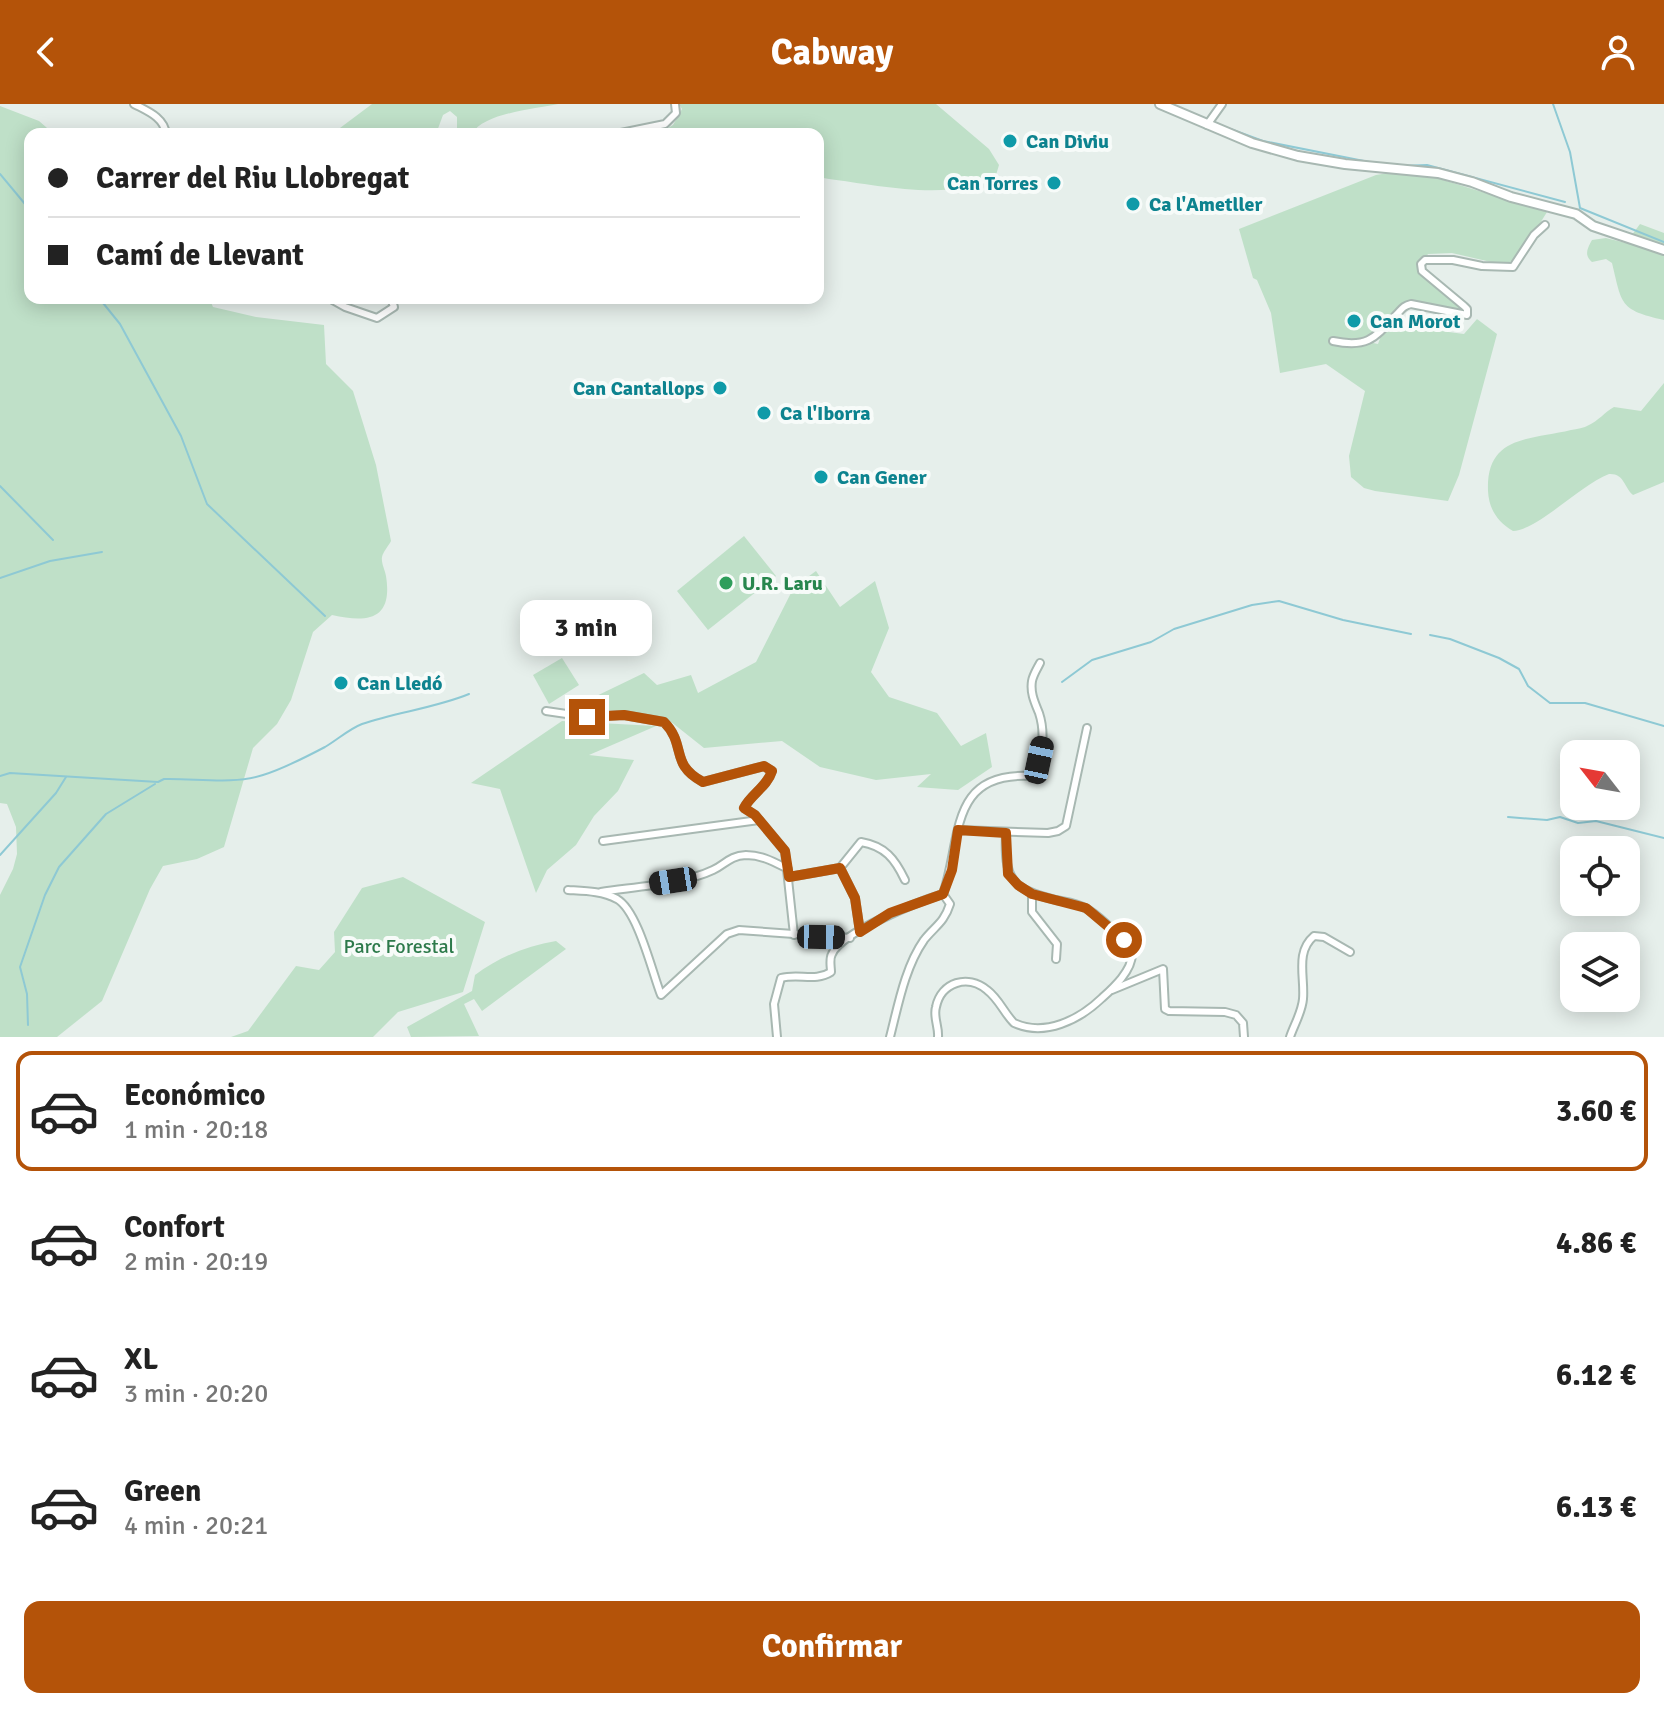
<!DOCTYPE html>
<html lang="es">
<head>
<meta charset="utf-8">
<style>
  :root { --surface:#fff; --page:#f6f6f6; --text:#222; --muted:#767676; --line:#e0e0e0; --accent:#b45309 }
  body { margin:0; font-family:Signika,sans-serif; background:var(--page); color:var(--text); height:100vh; display:flex; flex-direction:column; font-size:30px; white-space:nowrap }
  * { box-sizing:border-box; margin:0 }
  p { font-size:26px; color:var(--muted) }
  .icon { flex:none; width:44px; height:44px; fill:none; stroke:currentColor; stroke-width:2; stroke-linecap:round; stroke-linejoin:round }
  .map { position:relative; height:933px; overflow:hidden }
  .details { display:flex; flex-direction:column; background:var(--surface); flex:1 }
  .details>* { flex:none }
  .banner { position:absolute; left:24px; top:24px; width:800px; height:176px; border-radius:16px; box-shadow:0 4px 20px #0003; display:grid; align-content:center; height:176px; padding:0 24px; background:var(--surface) }
  .needle { width:52px; rotate:301deg }
  .tools { position:absolute; left:1560px; top:636px; display:grid; gap:16px }
  .tools a { display:grid; place-items:center; width:80px; height:80px; border-radius:16px; background:var(--surface); box-shadow:0 4px 20px #0003; font-size:40px }
  .end { position:absolute; width:36px; height:36px; margin:-18px; border:10px solid #b45309; background:#fff; box-shadow:0 0 0 4px #fff }
  .from { border-radius:50% }
  .bubble { position:absolute; height:56px; border-radius:16px; background:var(--surface); box-shadow:0 4px 20px #0003; font-size:26px; font-weight:700; line-height:56px; text-align:center }
  .car { position:absolute; width:24px; height:48px; margin:-24px -12px; border-radius:10px; box-shadow:0 0 6px 2px #0007; background:linear-gradient(#222 24%,#8ab4d8 0 40%,#222 0 76%,#8ab4d8 0 86%,#222 0) }
  .banner b { display:flex; align-items:center; gap:28px; height:76px; font-size:30px }
  .banner b+b { border-top:2px solid var(--line) }
  .banner i { width:20px; height:20px; background:var(--text) }
  ul { padding:14px 0 0; list-style:none }
  li { display:flex; align-items:center; gap:24px; height:120px; margin:0 16px 12px; padding:0 8px; border:4px solid transparent; border-radius:16px }
  li div { flex:1 }
  li b { display:block; font-size:30px }
  li em { font-style:normal; font-weight:700 }
  li.on { border-color:var(--accent) }
  li>.icon { width:72px; height:72px; stroke-width:1.5 }
  .action { display:flex; gap:16px; margin-top:auto; padding:16px 24px }
  .action a { flex:1; height:92px; border-radius:16px; background:var(--accent); color:#fff; font-size:32px; font-weight:700; line-height:92px; text-align:center }
  header { display:flex; justify-content:space-between; align-items:center; height:104px; padding:0 24px; background:var(--accent); color:#fff; font-size:36px; font-weight:700 }
  .map>svg:first-child { display:block }
  .green { fill:#bfe0c8 }
  .lines { fill:none; stroke-linecap:round; stroke-linejoin:round }
  .stream { stroke:#8ec9d4; stroke-width:2 }
  .minor-casing { stroke:#a8b8b2; stroke-width:10 }
  .tertiary-casing { stroke:#a8b8b2; stroke-width:12 }
  .minor { stroke:#fff; stroke-width:6 }
  .tertiary { stroke:#fff; stroke-width:8 }
  .route { stroke:#b45309; stroke-width:10 }
  .culture-dot { fill:#0f9aa8; stroke:#f7fbf9; stroke-width:3 }
  .leisure-dot { fill:#2e9e5b; stroke:#f7fbf9; stroke-width:3 }
  .labels { text-anchor:middle; stroke-width:8; stroke-linejoin:round; paint-order:stroke }
  .culture-label { font-size:20px; font-weight:bold; fill:#0d838f; stroke:#f7fbf9; text-anchor:start }
  .leisure-label { font-size:20px; font-weight:bold; fill:#27864d; stroke:#f7fbf9; text-anchor:start }
  .park-label { font-size:20px; fill:#2d7a4b; stroke:#f7fbf9 }
</style>
</head>
<body>
<header><svg class="icon" aria-label="back" viewBox="0 0 24 24"><path d="M15 5l-7 7 7 7"/></svg>Cabway<svg class="icon" aria-label="person" viewBox="0 0 24 24"><circle cx="12" cy="8" r="4"/><path d="M4 21q1-7 8-7t8 7"/></svg></header>
<div class="map">
<svg width="1664" height="933" viewBox="0 0 1664 933">
  <rect width="100%" height="100%" fill="#e6efeb"/>
  <g class="green">
    <path d="M372 0H558C535 5 483 9 472 30H457V13L450 7 443 11 436 30H332Z"/>
    <path d="M679 0H936L989 45 999 61 996 71C956 99 877 81 829 75L818 73V30H658L673 21 682 5Z"/>
    <path d="M0 2 39 17 54 30H30V194H209L213 203 256 213 324 221 326 260 353 287 376 361 391 437C389 441 383 448 382 453 381 459 385 466 386 472 393 516 368 519 332 511L313 528 291 596 277 620 253 644 224 743 197 755 163 762 150 785 102 897 57 933H0V791L13 765 17 750 16 723 7 700 0 699Z"/>
    <path d="M1394 68 1427 71 1547 108 1519 153 1504 161 1452 149 1428 150 1418 165 1420 168 1467 205V211L1412 200 1401 201 1368 238 1378 240 1382 229 1395 221 1464 230 1477 215 1497 230 1459 371 1448 397 1375 387 1364 384 1351 373 1349 352 1365 287 1326 260 1280 269 1271 209 1257 176 1253 174 1239 125 1376 71Z"/>
    <path d="M1640 120 1664 129V216C1619 206 1622 200 1612 159L1606 155 1592 158C1584 151 1587 145 1592 136L1606 134 1626 139Z"/>
    <path d="M1664 279V378L1633 391C1624 383 1624 369 1609 370 1580 381 1538 426 1513 427 1498 418 1489 406 1488 387 1486 331 1530 336 1571 326 1577 325 1584 324 1589 321 1598 317 1605 308 1614 303L1641 307Z"/>
    <path d="M744 432 776 472 708 526 677 487Z"/>
    <path d="M816 467 840 503 875 477 889 524 871 568 889 593 937 609 961 642 986 629 992 663 958 686 917 683 931 670 876 676 820 663 782 637 704 644 670 617 621 607 576 605 586 597 644 569 657 581 691 571 698 589 756 558 794 483Z"/>
    <path d="M562 554 579 581 549 600 533 571Z"/>
    <path d="M562 617 656 622 589 651 634 656 618 687 594 712 576 741 547 766 536 789 500 685 471 679Z"/>
    <path d="M403 773 485 818 463 888 398 908 373 933H231L248 927 296 862 319 866 335 848 334 828 362 784Z"/>
    <path d="M556 837 566 845 482 907 474 895 464 900 479 932 411 933 407 923 472 887 475 871C499 853 526 842 556 837Z"/>
  </g>
  <g class="lines">
    <g class="stream">
      <path d="M1553 0 1570 48 1580 104 1664 138"/>
      <path d="M1214 19 1263 37 1374 59"/>
      <path d="M1401 62 1427 61 1565 98"/>
      <path d="M0 70 30 106"/>
      <path d="M99 194 120 220 181 332 207 400 325 512"/>
      <path d="M0 382 53 436"/>
      <path d="M0 474 50 457 102 448"/>
      <path d="M1430 531 1450 535 1499 554 1519 565 1528 582 1550 599H1585L1664 622"/>
      <path d="M1062 578 1092 556 1151 538 1174 525 1252 501 1279 497 1343 516 1411 530"/>
      <path d="M0 672 10 669 158 678 164 675C195 674 233 681 263 671 283 665 306 653 325 643 337 636 349 625 362 620 397 608 435 604 469 590"/>
      <path d="M1508 713 1547 716 1560 713 1578 719 1596 717 1664 734"/>
      <path d="M0 751 56 689 66 673"/>
      <path d="M28 921 27 890 20 863 45 791 59 763 106 710 155 680"/>
    </g>
    <defs>
      <g id="minor">
        <path d="M134 0C147 7 164 13 166 30"/>
        <path d="M1207 21 1222 0"/>
        <path d="M616 30 665 20 676 9 675 0"/>
        <path d="M329 194 345 203 377 214 394 203 391 194"/>
        <path d="M1333 237C1367 244 1374 235 1396 211 1402 205 1403 202 1411 200L1467 211V205L1464 202 1422 167 1421 160 1425 156H1453L1482 162 1513 163 1534 131 1545 121"/>
        <path d="M546 607 587 613 624 611 664 618C687 641 669 660 703 678L764 662 772 667C767 683 751 690 744 704L755 711 785 747 794 831"/>
        <path d="M958 726 1048 729 1058 727 1066 722 1087 624"/>
        <path d="M603 737 759 716"/>
        <path d="M840 764 855 794 860 828"/>
        <path d="M789 773 840 764 861 738C885 742 895 755 905 776"/>
        <path d="M568 786C585 787 602 787 617 795 638 807 652 868 661 891L727 830 739 826 850 834"/>
        <path d="M601 788C633 783 684 780 713 766 726 760 729 752 746 751 762 751 774 758 788 765"/>
        <path d="M1032 790V808L1057 840 1056 855"/>
        <path d="M1112 886 1163 865 1165 905 1169 907 1225 908 1236 911 1243 919 1244 933"/>
        <path d="M777 933 774 900 781 874C799 869 815 878 831 868 831 863 829 855 832 850 841 828 920 797 943 790"/>
        <path d="M890 933C898 902 905 863 924 836 935 822 944 819 950 800L943 790C962 735 948 668 1030 672 1044 658 1045 627 1039 609 1035 599 1030 589 1032 577 1033 571 1037 565 1040 559"/>
        <path d="M938 933C939 923 933 913 936 903 941 878 968 870 987 886 999 895 1004 909 1014 919 1045 933 1079 916 1102 894 1113 884 1132 867 1132 850 1131 840 1121 833 1114 827 1105 819 1096 809 1085 804 1077 799 1066 798 1056 796 1011 785 1004 775 1006 729"/>
        <path d="M1290 933C1294 921 1302 908 1303 895 1305 873 1295 848 1314 832L1324 833 1350 848"/>
      </g>
      <path id="tertiary" d="M1160 0 1252 39 1298 52 1345 60 1438 69 1472 78 1511 93 1576 110 1593 122 1664 146"/>
    </defs>
    <use href="#minor" class="minor-casing"/>
    <use href="#tertiary" class="tertiary-casing"/>
    <use href="#minor" class="minor"/>
    <use href="#tertiary" class="tertiary"/>
  </g>
  <g class="lines">
    <path class="route" d="M587 613 624 611 664 618C687 641 669 660 703 678L764 662 772 667C767 683 751 690 744 704L755 711 785 747 789 773 840 764 855 794 860 828 890 809 943 790 952 766 958 726 1006 729 1008 770 1018 781 1032 790 1086 804 1124 836"/>
  </g>
  <g class="culture-dot">
    <circle cx="1010" cy="37" r="8"/>
    <circle cx="1054" cy="79" r="8"/>
    <circle cx="1133" cy="100" r="8"/>
    <circle cx="1354" cy="217" r="8"/>
    <circle cx="720" cy="284" r="8"/>
    <circle cx="764" cy="309" r="8"/>
    <circle cx="821" cy="373" r="8"/>
    <circle cx="341" cy="579" r="8"/>
  </g>
  <circle class="leisure-dot" cx="726" cy="479" r="8"/>
  <g class="labels">
    <g class="culture-label">
      <text x="1026" y="44">Can Diviu</text>
      <text x="1038" y="86" text-anchor="end">Can Torres</text>
      <text x="1149" y="107">Ca l'Ametller</text>
      <text x="1370" y="224">Can Morot</text>
      <text x="704" y="291" text-anchor="end">Can Cantallops</text>
      <text x="780" y="316">Ca l'Iborra</text>
      <text x="837" y="380">Can Gener</text>
      <text x="357" y="586">Can Lledó</text>
    </g>
    <g class="leisure-label">
      <text x="742" y="486">U.R. Laru</text>
    </g>
    <g class="park-label">
      <text x="399" y="849">Parc Forestal</text>
    </g>
  </g>
</svg>
<div class="tools">
<a><svg class="needle" viewBox="-14 -14 28 28"><path d="M0-13l5 13h-10z" fill="#e53935"/><path d="M0 13l5-13h-10z" fill="#767676"/></svg></a>
<a><svg class="icon" aria-label="locate" viewBox="0 0 24 24"><circle cx="12" cy="12" r="6"/><path d="M12 2v4M12 18v4M2 12h4M18 12h4"/></svg></a>
<a><svg class="icon" aria-label="layers" viewBox="0 0 24 24"><path d="M12 4l9 5-9 5-9-5zM3 14l9 5 9-5"/></svg></a>
</div>
<i class="end from" style="left:1124px;top:836px"></i>
<i class="end" style="left:587px;top:613px"></i>
<div class="bubble" style="left:520px;top:496px;width:132px">3 min</div>
<i class="car" style="left:1039px;top:656px;rotate:12deg"></i>
<i class="car" style="left:673px;top:777px;rotate:261deg"></i>
<i class="car" style="left:821px;top:833px;rotate:91deg"></i>
<div class="banner">
<b><i class="from"></i>Carrer del Riu Llobregat</b>
<b><i></i>Camí de Llevant</b>
</div>
</div>
<section class="details">
<ul>
<li class="on"><svg class="icon" aria-label="car" viewBox="0 0 24 24"><path d="M5 17H2v-5l4-1 3-4h7l3 4 3 1v5h-3M9 17h6M6 11h13"/><circle cx="7" cy="17" r="2"/><circle cx="17" cy="17" r="2"/></svg><div><b>Económico</b><p>1 min · 20:18</p></div><em>3.60 €</em></li>
<li><svg class="icon" aria-label="car" viewBox="0 0 24 24"><path d="M5 17H2v-5l4-1 3-4h7l3 4 3 1v5h-3M9 17h6M6 11h13"/><circle cx="7" cy="17" r="2"/><circle cx="17" cy="17" r="2"/></svg><div><b>Confort</b><p>2 min · 20:19</p></div><em>4.86 €</em></li>
<li><svg class="icon" aria-label="car" viewBox="0 0 24 24"><path d="M5 17H2v-5l4-1 3-4h7l3 4 3 1v5h-3M9 17h6M6 11h13"/><circle cx="7" cy="17" r="2"/><circle cx="17" cy="17" r="2"/></svg><div><b>XL</b><p>3 min · 20:20</p></div><em>6.12 €</em></li>
<li><svg class="icon" aria-label="car" viewBox="0 0 24 24"><path d="M5 17H2v-5l4-1 3-4h7l3 4 3 1v5h-3M9 17h6M6 11h13"/><circle cx="7" cy="17" r="2"/><circle cx="17" cy="17" r="2"/></svg><div><b>Green</b><p>4 min · 20:21</p></div><em>6.13 €</em></li>
</ul>
<div class="action"><a>Confirmar</a></div>
</section>
</body>
</html>
